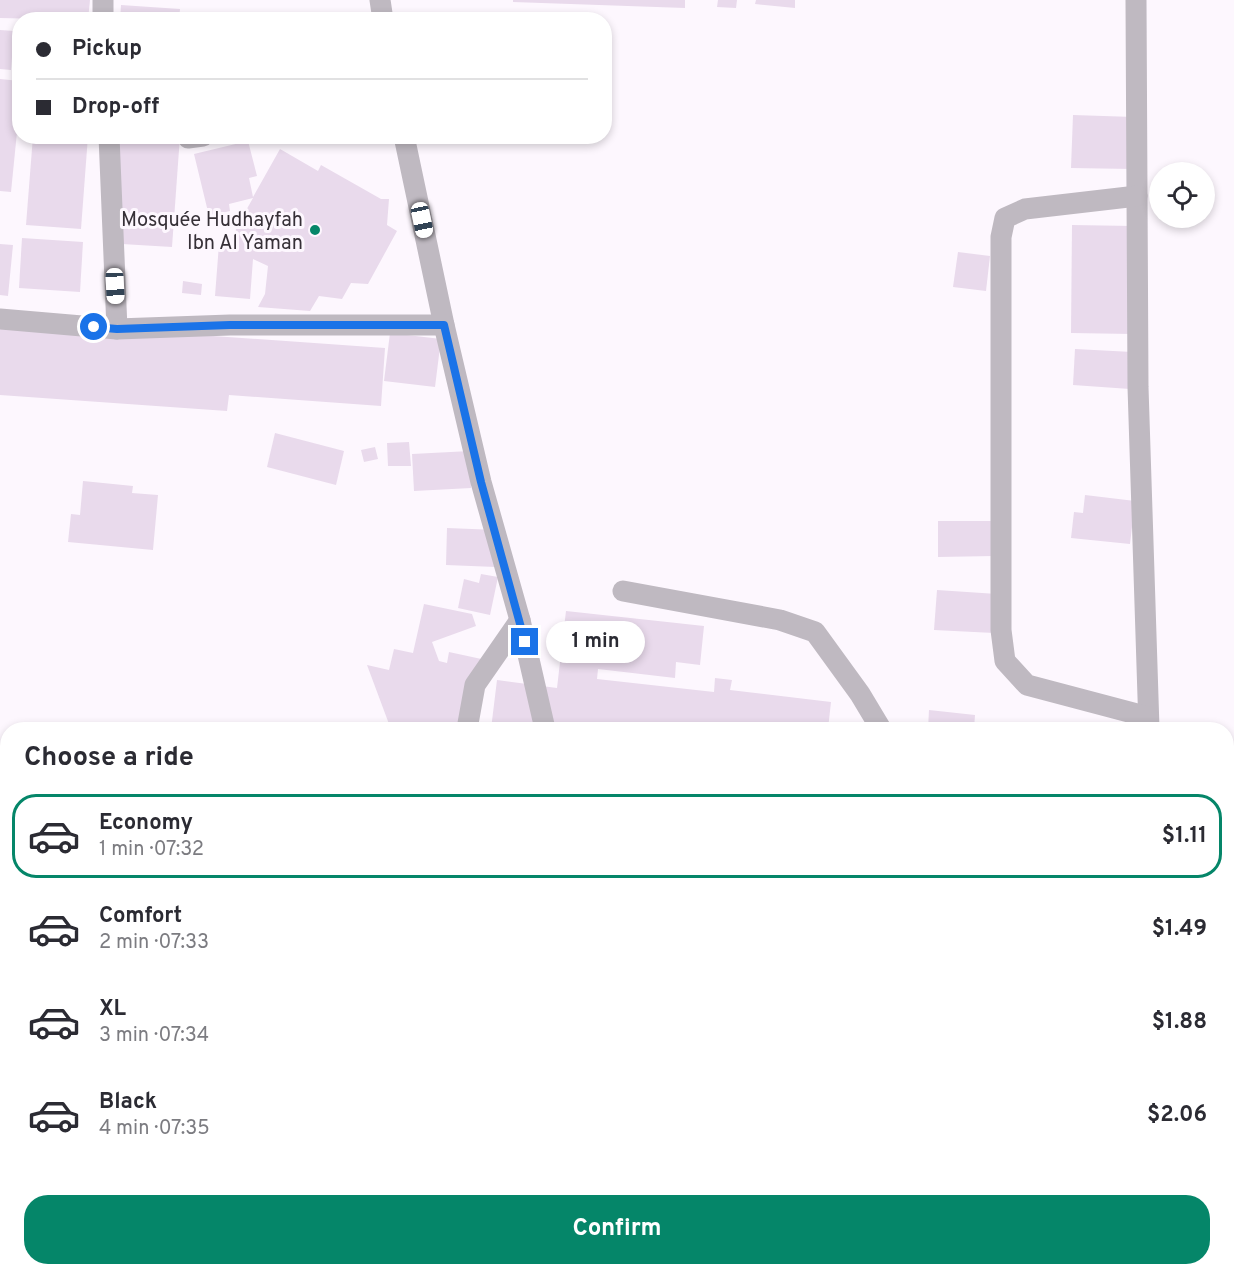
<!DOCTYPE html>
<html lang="en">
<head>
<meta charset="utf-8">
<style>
  :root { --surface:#fff; --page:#f7f7f7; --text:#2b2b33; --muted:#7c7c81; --line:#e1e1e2; --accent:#058669 }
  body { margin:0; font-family:Overpass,sans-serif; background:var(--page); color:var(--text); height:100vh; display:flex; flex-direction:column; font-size:22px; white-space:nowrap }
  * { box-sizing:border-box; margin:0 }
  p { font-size:20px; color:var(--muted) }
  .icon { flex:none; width:33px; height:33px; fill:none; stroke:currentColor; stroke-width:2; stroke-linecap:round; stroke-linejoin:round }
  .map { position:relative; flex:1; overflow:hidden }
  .drawer { position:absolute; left:0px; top:722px; width:1234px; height:554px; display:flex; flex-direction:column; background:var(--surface); border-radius:24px 24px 0 0; box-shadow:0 3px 9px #0003 }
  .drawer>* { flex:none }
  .top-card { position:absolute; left:12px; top:12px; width:600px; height:132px; border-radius:24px; box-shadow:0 3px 9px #0003; display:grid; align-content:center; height:132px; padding:0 24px; background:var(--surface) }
  .tools { position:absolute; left:1149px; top:162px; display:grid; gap:12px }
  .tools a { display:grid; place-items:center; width:66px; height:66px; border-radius:50%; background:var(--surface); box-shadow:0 3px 9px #0003; font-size:30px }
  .end { position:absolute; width:27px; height:27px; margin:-14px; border:8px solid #1a73e8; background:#fff; box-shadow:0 0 0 3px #fff }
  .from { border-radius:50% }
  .bubble { position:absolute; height:42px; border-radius:21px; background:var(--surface); box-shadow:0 3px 9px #0003; font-size:20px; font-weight:700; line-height:42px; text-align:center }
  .car { position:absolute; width:18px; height:36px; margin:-18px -9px; border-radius:8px; box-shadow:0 0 4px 2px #0007; background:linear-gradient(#fff 24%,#345 0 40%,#fff 0 76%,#345 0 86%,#fff 0) }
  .top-card b { display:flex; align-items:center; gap:21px; height:57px; font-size:22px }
  .top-card b+b { border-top:2px solid var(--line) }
  .top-card i { width:15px; height:15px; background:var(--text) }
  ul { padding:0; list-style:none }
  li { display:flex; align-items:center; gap:18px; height:84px; margin:0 12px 9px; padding:0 12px; border:3px solid transparent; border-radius:24px }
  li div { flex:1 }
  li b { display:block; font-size:22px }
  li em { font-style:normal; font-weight:700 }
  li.on { border-color:var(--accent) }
  li>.icon { width:54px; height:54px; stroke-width:1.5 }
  h2 { padding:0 24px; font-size:27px; line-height:72px }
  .primary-button { display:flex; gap:12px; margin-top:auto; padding:12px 24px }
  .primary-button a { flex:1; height:69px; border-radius:24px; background:var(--accent); color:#fff; font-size:24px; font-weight:700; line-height:69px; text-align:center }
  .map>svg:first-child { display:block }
  .building { fill:#e9daec }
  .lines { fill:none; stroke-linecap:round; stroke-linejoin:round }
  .street { stroke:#bfb9c1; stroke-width:21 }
  .route { stroke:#1a73e8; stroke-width:8 }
  .poi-dot { fill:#058669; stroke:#fdf7fe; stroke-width:2 }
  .labels { text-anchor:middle; stroke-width:6; stroke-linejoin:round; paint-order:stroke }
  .poi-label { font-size:20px; fill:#363037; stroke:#fdf7fe; text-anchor:end }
</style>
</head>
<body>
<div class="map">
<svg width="1234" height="1274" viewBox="0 0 1234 1274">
  <rect width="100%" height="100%" fill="#fdf7fe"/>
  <g class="building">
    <path d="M0 0H90L88 20 0 18Z"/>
    <path d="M513 0H685V8L513 2Z"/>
    <path d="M718 0H737L736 8 717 7Z"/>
    <path d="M756 0H795V8L755 4Z"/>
    <path d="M121 5 180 9 179 20H120Z"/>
    <path d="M0 30 14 31 11 70 0 69Z"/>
    <path d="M0 79 20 81V102L11 192 0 191Z"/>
    <path d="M1073 115 1134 117 1132 169 1071 168Z"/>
    <path d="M33 136H88L81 229 26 225Z"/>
    <path d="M112 136H180L172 247 105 243Z"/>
    <path d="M248 141 257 176 249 178 253 197 280 149 318 171 321 165 381 199H389L387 225 397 231 368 284 351 283 342 299 319 296 310 311 258 307 265 294 268 266 253 259 250 299 215 296 219 244 235 245 236 228 253 198 229 204 230 211 209 216 194 154Z"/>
    <path d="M1072 225 1133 226 1132 334 1071 333Z"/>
    <path d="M22 238 83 242 80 292 19 288Z"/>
    <path d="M0 244 13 245 8 296 0 295Z"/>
    <path d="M958 252 990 256 986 291 953 287Z"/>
    <path d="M183 281 202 284 201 295 182 293Z"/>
    <path d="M0 321 385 348 381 406 229 395 227 411 0 395Z"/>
    <path d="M390 333 441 339 435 387 384 381Z"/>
    <path d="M1075 349 1132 352 1130 389 1073 385Z"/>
    <path d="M275 433 344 451 336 485 267 467Z"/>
    <path d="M409 442 411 466H388L387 443Z"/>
    <path d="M375 447 378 459 364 462 361 450Z"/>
    <path d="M470 451 471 488 414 491 412 454Z"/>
    <path d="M83 481 133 486 132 493 158 495 153 550 68 542 71 514 80 515Z"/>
    <path d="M1085 495 1135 501 1130 544 1071 538 1074 512 1083 513Z"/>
    <path d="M938 521H994V556L938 557Z"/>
    <path d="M447 528 497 530 496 567 446 565Z"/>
    <path d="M481 574 498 577 490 615 458 608 464 579 479 583Z"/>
    <path d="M937 590 997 594 994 633 934 630Z"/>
    <path d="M424 604 472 614 476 626 432 642 439 661 447 663 449 652 486 660 471 729H409L389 724 367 665 389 670 394 649 413 653Z"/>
    <path d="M566 611 704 626 700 665 676 662 675 678 598 669 597 679 714 692 715 678 732 680 730 690 831 702 828 729H595L556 725 555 729H491L497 680 557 688Z"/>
    <path d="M929 710 975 715 974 729H928Z"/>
    <rect x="1227" y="829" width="7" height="58"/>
    <path d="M1227 912 1234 913V965L1227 964Z"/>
    <rect x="1227" y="1142" width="7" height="49"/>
    <path d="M0 1170H2L4 1210H0Z"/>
    <path d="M104 1268H213L194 1274H106Z"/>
    <path d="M340 1268H395L397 1274H329Z"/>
    <path d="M401 1268H462L464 1274H403Z"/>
    <rect x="670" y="1268" width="73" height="6"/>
    <path d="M769 1268H852L853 1274H769Z"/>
    <rect x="882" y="1268" width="33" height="6"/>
    <path d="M920 1268H961L960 1274 920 1273Z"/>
    <path d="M1021 1268H1062V1273L1021 1270Z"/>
    <path d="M1086 1268 1201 1269 1200 1274H1086Z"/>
  </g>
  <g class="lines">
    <g class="street">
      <path d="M103 0V20"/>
      <path d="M380 0 383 20"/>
      <path d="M1136 0 1138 387 1149 728"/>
      <path d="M109 136 117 329"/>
      <path d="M404 136 444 325 481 482 520 620 545 729"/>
      <path d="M188 138 203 136"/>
      <path d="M1137 196 1025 209 1005 218 1001 237V630L1005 661 1027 685 1148 717"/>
      <path d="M0 319 117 329 230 325H444"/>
      <path d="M623 591 780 620 815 632 860 694 881 729"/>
      <path d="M467 729 475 685 520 620"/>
      <path d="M1227 819H1234"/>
      <path d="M1227 998H1234"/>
      <path d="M1227 1137H1234"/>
      <path d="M0 1236 8 1235"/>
      <path d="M756 1268V1274"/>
      <path d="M322 1274 340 1268"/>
      <path d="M630 1274 651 1270 656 1274"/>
      <path d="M859 1274V1268"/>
      <path d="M965 1274 966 1268"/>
      <path d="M1073 1274V1268"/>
    </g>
  </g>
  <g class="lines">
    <path class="route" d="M94 327 117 329 230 325H444L481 482 525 642"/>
  </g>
  <circle class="poi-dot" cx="315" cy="230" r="6"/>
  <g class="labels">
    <g class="poi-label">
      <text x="303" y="226">Mosquée Hudhayfah<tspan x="303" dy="23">Ibn Al Yaman</tspan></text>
    </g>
  </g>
</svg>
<div class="tools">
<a><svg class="icon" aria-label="locate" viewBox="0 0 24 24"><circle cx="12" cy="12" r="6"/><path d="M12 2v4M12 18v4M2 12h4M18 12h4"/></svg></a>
</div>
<i class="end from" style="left:94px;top:327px"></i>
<i class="end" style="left:525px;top:642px"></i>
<div class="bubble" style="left:546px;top:621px;width:99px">1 min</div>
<i class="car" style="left:422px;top:220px;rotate:168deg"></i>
<i class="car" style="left:115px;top:286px;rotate:177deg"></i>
<div class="top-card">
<b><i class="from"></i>Pickup</b>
<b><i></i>Drop-off</b>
</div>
<section class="drawer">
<h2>Choose a ride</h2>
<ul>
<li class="on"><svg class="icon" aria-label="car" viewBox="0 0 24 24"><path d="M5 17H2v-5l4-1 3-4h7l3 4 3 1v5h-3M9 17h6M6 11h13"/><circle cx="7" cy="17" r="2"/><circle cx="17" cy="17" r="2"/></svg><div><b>Economy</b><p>1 min · 07:32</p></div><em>$1.11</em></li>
<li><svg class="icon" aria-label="car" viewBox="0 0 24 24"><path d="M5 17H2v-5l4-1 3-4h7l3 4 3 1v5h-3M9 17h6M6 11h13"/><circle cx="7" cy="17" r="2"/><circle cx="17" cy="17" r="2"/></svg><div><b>Comfort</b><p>2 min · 07:33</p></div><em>$1.49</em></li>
<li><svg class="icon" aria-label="car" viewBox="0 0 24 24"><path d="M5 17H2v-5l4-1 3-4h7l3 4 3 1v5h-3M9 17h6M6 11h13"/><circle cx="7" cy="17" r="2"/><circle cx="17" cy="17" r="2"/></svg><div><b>XL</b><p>3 min · 07:34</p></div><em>$1.88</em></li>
<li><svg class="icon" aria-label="car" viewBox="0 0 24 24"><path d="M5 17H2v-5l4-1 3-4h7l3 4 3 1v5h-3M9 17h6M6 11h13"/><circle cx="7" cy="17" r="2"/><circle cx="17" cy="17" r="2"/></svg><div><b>Black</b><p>4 min · 07:35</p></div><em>$2.06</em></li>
</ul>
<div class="primary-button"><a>Confirm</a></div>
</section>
</div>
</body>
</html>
